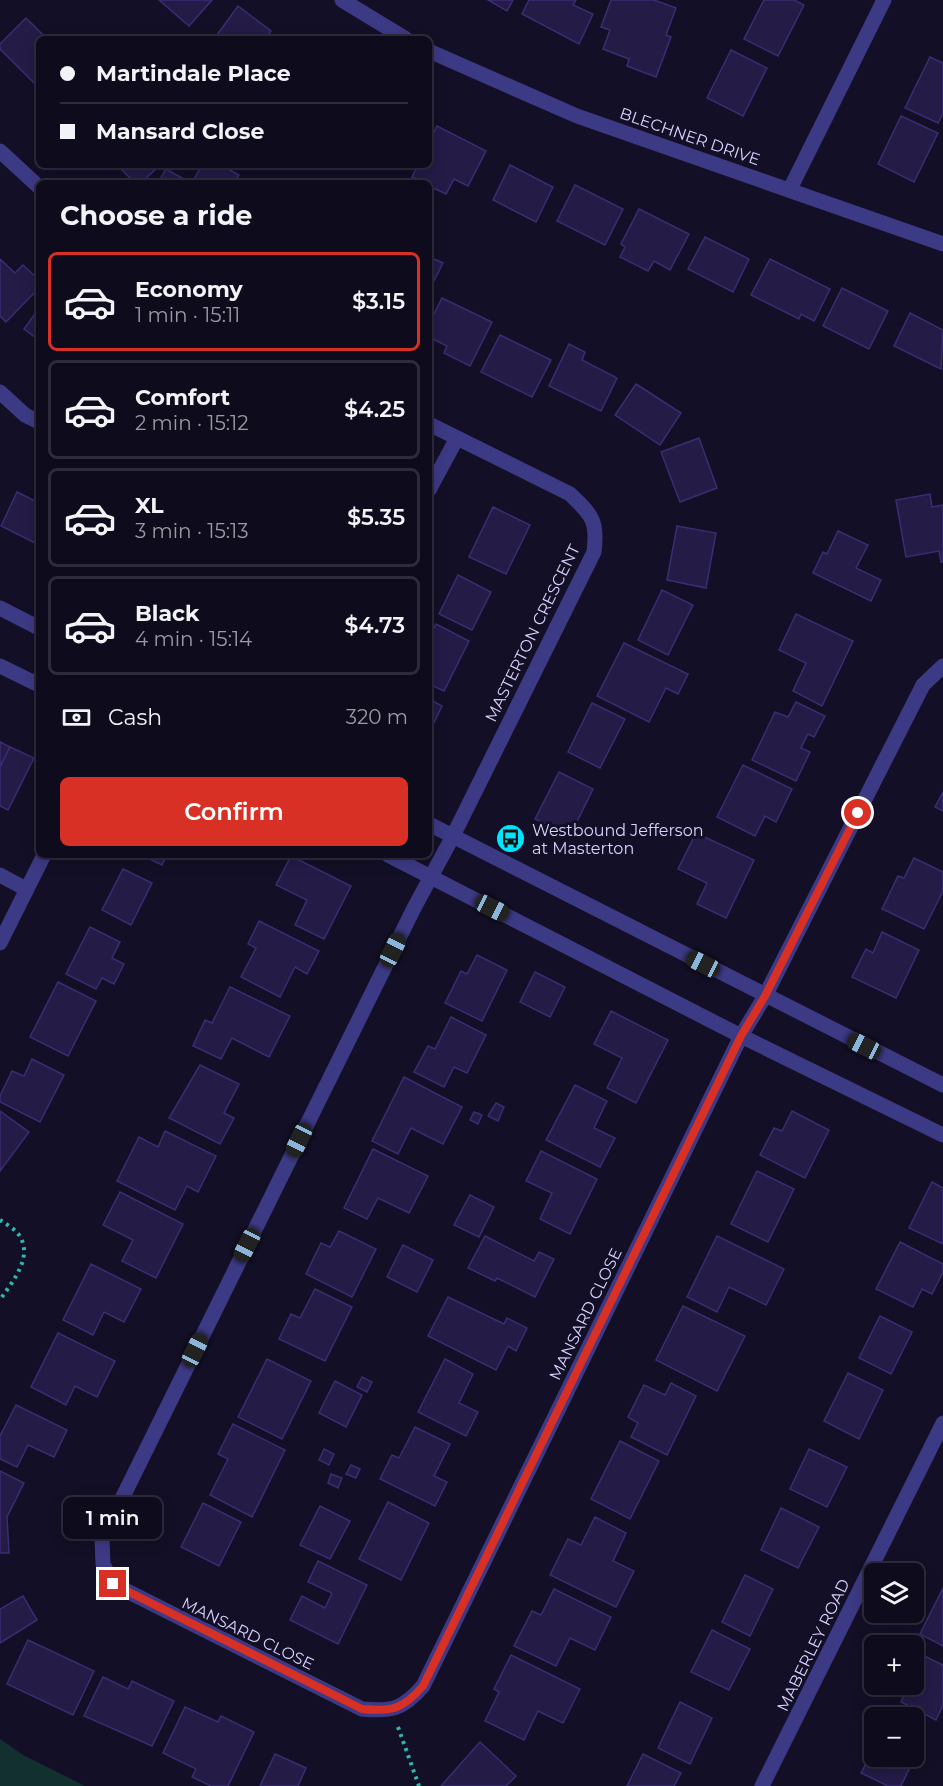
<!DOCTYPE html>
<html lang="en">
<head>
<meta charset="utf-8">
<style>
  :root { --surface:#0e0b1c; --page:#1c1929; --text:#f1f3f6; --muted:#9b9ba3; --line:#2e2b3b; --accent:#d93025 }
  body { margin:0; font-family:Montserrat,sans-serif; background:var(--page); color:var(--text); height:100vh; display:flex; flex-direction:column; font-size:22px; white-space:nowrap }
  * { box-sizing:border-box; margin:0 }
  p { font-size:20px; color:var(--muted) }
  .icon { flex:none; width:33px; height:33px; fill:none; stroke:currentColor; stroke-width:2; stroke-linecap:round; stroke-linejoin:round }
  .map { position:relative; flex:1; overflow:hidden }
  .sheet { position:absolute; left:36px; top:180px; width:396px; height:678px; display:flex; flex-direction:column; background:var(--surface); border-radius:9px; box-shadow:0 3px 15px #0003,0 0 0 2px var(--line) }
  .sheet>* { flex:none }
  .guide { position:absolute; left:36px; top:36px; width:396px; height:132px; border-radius:9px; box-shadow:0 3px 15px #0003,0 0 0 2px var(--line); display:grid; align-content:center; height:132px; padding:0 24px; background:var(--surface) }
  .fabs { position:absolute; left:864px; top:1563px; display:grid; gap:12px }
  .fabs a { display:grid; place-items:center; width:60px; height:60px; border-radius:9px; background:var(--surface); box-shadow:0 3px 15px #0003,0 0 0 2px var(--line); font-size:30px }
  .end { position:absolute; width:27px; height:27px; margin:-14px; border:8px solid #d93025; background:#fff; box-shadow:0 0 0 3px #fff }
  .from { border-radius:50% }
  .bubble { position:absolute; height:42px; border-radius:9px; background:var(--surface); box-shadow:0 3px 15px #0003,0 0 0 2px var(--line); font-size:20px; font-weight:600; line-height:42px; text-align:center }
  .car { position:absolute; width:18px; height:36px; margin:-18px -9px; border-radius:8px; box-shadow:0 0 4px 2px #0007; background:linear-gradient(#222 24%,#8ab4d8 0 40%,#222 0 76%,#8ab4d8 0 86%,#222 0) }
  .guide b { display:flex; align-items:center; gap:21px; height:57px; font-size:22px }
  .guide b+b { border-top:2px solid var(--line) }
  .guide i { width:15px; height:15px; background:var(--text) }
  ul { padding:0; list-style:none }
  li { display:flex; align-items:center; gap:18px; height:99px; margin:0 12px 9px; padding:0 12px; border:3px solid var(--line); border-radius:9px }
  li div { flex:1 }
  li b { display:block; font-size:22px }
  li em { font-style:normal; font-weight:600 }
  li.selected { border-color:var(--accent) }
  li>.icon { width:54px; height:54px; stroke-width:1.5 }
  h2 { padding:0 24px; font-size:27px; line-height:72px }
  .pay { display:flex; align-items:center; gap:15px; height:66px; padding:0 24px; font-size:22px }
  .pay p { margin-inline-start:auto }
  .cta { display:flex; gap:12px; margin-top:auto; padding:12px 24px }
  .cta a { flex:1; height:69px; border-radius:9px; background:var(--accent); color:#fff; font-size:24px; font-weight:600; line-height:69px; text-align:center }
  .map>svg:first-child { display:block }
  .green { fill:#12302f }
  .building { fill:#241b47; stroke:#3b2d73; stroke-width:1.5 }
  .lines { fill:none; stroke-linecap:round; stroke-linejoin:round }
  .path { stroke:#2fb8b0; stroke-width:4; stroke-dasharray:3 4.5; stroke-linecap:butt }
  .minor { stroke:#3d3a85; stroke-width:15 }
  .route { stroke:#d93025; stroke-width:8 }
  .labels { text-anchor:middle; stroke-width:6; stroke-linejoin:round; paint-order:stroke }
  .street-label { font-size:16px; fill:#d9d4ff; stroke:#130f26 }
  .poi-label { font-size:16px; fill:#d9d4ff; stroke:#130f26; text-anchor:start }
</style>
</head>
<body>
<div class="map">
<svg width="943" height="1786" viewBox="0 0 943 1786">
  <rect width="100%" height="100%" fill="#130f26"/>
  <path class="green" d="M0 1739 23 1755 85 1786H0Z"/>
  <g class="building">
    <path d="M159 0H212L189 26Z"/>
    <path d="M488 0H513L507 11Z"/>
    <path d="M529 0H576L573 5 593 14 579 44 522 14Z"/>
    <path d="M611 0H654L676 8 666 35 671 37 656 77 627 66 629 59 603 49 610 30 601 27Z"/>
    <path d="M764 0H794L804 5 778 56 744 39Z"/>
    <path d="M238 6 271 31 265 39H214Z"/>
    <path d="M26 18 47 39H39V82L36 85 0 49V44Z"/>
    <path d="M731 50 767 68 743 116 707 98Z"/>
    <path d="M930 57 943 63V113L938 123 905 108Z"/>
    <path d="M901 116 938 133 914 182 878 164Z"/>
    <path d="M437 126 486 151 468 186 454 179 446 194 429 186V183L412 177 418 165H429V142Z"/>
    <path d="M117 165H160L141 183H135Z"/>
    <path d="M202 165H221L239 175 234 183H192Z"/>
    <path d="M510 165 553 187 536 222 493 200Z"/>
    <path d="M166 169 191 183H158Z"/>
    <path d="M575 185 623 209 605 245 557 221Z"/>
    <path d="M639 209 689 234 670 270 654 261 648 271 620 257 625 247 621 244Z"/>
    <path d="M705 237 749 259 733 292 688 269Z"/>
    <path d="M429 257 443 263 429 291Z"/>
    <path d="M0 259 15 273 23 265 39 280V288L6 322 0 316Z"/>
    <path d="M770 259 830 289 814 321 801 314 799 319 751 295Z"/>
    <path d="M842 288 888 311 869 349 823 326Z"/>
    <path d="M442 298 492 322 470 366 444 353 447 346 429 337V324Z"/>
    <path d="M39 308V340L24 329Z"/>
    <path d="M910 313 943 330 941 369 894 346Z"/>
    <path d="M500 335 551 360 532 397 481 372Z"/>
    <path d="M569 344 585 352 582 360 617 378 601 411 549 386Z"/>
    <path d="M636 384 681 413 660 445 615 415Z"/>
    <path d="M699 438 717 488 680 502 661 452Z"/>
    <path d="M17 492 39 503V545L1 526Z"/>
    <path d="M930 494 932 507 943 505V562H941L939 551 906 557 896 500Z"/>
    <path d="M493 507 530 525 506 574 469 557Z"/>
    <path d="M677 526 716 533 706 588 667 580Z"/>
    <path d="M838 531 868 545 856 568 881 580 871 601 813 573 823 552 827 554Z"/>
    <path d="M458 575 491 592 472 630 439 614Z"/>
    <path d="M662 590 693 605 668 655 638 640Z"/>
    <path d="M796 614 853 641 822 706 793 691 806 663 779 650Z"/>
    <path d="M436 624 469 641 444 691 429 684V637Z"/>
    <path d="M624 643 688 674 678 694 666 688 649 722 597 696Z"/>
    <path d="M429 699 442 706 429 733Z"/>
    <path d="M796 702 825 716 814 737 808 734 801 748 810 752 796 781 752 760 775 712 788 717Z"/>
    <path d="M592 703 625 719 600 768 568 752Z"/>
    <path d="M0 742 10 747 0 767Z"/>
    <path d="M10 747 34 758 8 810 0 806V767Z"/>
    <path d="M743 765 792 789 776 822 765 816 755 836 717 817Z"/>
    <path d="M559 772 593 789 570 836 535 819Z"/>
    <path d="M943 792V811L935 807Z"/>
    <path d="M696 833 754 860 726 918 697 904 707 883 678 869Z"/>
    <path d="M141 855H167L162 865Z"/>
    <path d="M291 856 351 886 324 939 295 925 307 900 276 885Z"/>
    <path d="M914 858 943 872V891L924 929 882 909 898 876 904 878Z"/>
    <path d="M123 869 152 883 131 925 102 910Z"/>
    <path d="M259 921 319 951 307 974 295 967 280 997 241 977 256 948 248 944Z"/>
    <path d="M90 927 120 942 112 958 124 964 114 984 102 978 96 989 66 974Z"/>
    <path d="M882 932 919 950 896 998 852 977 866 949 873 953Z"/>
    <path d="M477 955 507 970 482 1021 445 1003 461 971 467 974Z"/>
    <path d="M535 972 565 987 550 1017 520 1002Z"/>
    <path d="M58 982 96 1001 68 1056 30 1037Z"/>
    <path d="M230 987 290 1016 269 1057 232 1038 221 1059 193 1046 205 1020 212 1023Z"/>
    <path d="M611 1011 668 1040 636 1103 607 1088 622 1058 594 1044Z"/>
    <path d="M451 1017 486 1035 467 1073 454 1067 444 1087 414 1072 428 1046 435 1049Z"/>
    <path d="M32 1059 64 1075 40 1122 0 1102V1096L12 1071 24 1076Z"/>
    <path d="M200 1065 239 1084 224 1113 234 1118 220 1144 169 1118Z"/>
    <path d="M404 1077 462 1107 443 1144 411 1128 398 1154 372 1141Z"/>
    <path d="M575 1085 607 1101 594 1128 615 1138 600 1167 546 1140Z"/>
    <path d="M496 1103 504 1107 498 1121 488 1116Z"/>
    <path d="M0 1111 29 1132 0 1171Z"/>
    <path d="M792 1111 829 1130 805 1178 760 1155 774 1128 782 1131Z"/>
    <path d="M474 1112 482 1115 478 1124 470 1120Z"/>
    <path d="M165 1131 216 1156 198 1192 187 1186 175 1210 117 1181 139 1137 158 1147Z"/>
    <path d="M373 1149 428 1176 409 1213 378 1198 367 1219 344 1208Z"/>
    <path d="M541 1151 597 1179 570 1234 540 1219 552 1193 526 1181Z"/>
    <path d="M757 1171 794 1189 768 1242 731 1224Z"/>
    <path d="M932 1182 943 1188V1244L909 1228Z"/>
    <path d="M120 1192 183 1224 156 1278 122 1261 133 1240 103 1225Z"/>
    <path d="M470 1195 494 1207 479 1237 454 1225Z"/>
    <path d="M339 1231 376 1249 352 1297 306 1274 321 1243 330 1247Z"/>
    <path d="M485 1236 534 1261 539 1252 554 1259 535 1297 497 1278 495 1281 468 1268Z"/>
    <path d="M717 1236 784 1269 766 1305 729 1287 717 1312 687 1297Z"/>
    <path d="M900 1242 943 1264V1272L932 1294 922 1289 913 1307 876 1289Z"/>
    <path d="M403 1245 433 1260 417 1292 387 1277Z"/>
    <path d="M91 1264 141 1289 124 1322 104 1312 93 1335 63 1320Z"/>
    <path d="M315 1289 352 1307 325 1361 279 1339 291 1314 300 1318Z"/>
    <path d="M448 1297 504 1324 507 1318 527 1328 516 1351 508 1346 496 1370 428 1336Z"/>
    <path d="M683 1306 745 1336 717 1391 656 1360Z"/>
    <path d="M880 1316 912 1332 891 1374 859 1358Z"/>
    <path d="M58 1333 115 1361 97 1397 75 1386 66 1405 31 1387Z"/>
    <path d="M267 1359 311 1381 282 1439 238 1417Z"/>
    <path d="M445 1359 473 1374 459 1403 478 1412 466 1436 418 1412Z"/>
    <path d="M848 1373 883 1390 859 1439 824 1421Z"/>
    <path d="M362 1377 372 1382 367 1392 357 1387Z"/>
    <path d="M335 1381 362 1395 346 1427 319 1413Z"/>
    <path d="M671 1383 696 1396 667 1455 631 1437 638 1423 628 1417 644 1385 665 1395Z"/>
    <path d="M16 1405 67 1430 54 1457 28 1445 17 1467 0 1459V1436Z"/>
    <path d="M233 1424 285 1450 252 1517 210 1495 228 1459 218 1454Z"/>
    <path d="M415 1427 450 1444 434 1476 447 1482 435 1506 380 1479 392 1455 399 1458Z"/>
    <path d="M620 1441 659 1461 630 1519 591 1499Z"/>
    <path d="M324 1449 334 1454 329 1465 319 1460Z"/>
    <path d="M809 1449 847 1467 827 1507 790 1489Z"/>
    <path d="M351 1465 360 1469 356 1478 346 1474Z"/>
    <path d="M0 1471 24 1483 7 1517 9 1553H0Z"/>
    <path d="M331 1474 342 1478 338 1488 328 1483Z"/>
    <path d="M388 1502 429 1523 401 1580 359 1559Z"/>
    <path d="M203 1503 241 1522 219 1566 181 1547Z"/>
    <path d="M320 1506 350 1521 330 1559 300 1545Z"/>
    <path d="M781 1508 819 1527 798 1568 761 1550Z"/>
    <path d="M595 1517 626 1533 613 1561 634 1571 616 1607 550 1575 568 1539 581 1545Z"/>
    <path d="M318 1561 367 1585 338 1644 290 1620 302 1596 325 1608 332 1593 308 1582Z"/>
    <path d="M745 1575 773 1589 750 1636 722 1622Z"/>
    <path d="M943 1588V1646L920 1634Z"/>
    <path d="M554 1589 611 1617 595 1650 570 1638 556 1666 514 1646 532 1611 541 1615Z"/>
    <path d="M23 1596 37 1620 0 1643V1609Z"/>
    <path d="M712 1630 750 1649 729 1690 691 1672Z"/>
    <path d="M28 1640 94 1671 73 1715 7 1684Z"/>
    <path d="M914 1651 943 1665V1705L936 1720 901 1702 909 1684H914Z"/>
    <path d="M511 1655 580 1689 563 1723 538 1711 524 1740 485 1721 499 1692 494 1689Z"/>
    <path d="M103 1677 128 1689 132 1681 174 1701 152 1746 84 1716Z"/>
    <path d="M680 1702 712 1718 690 1764 658 1748Z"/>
    <path d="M185 1707 218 1722 221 1716 254 1732 228 1786H211L192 1777 196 1769 163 1753Z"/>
    <path d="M874 1730V1756H914V1735L923 1740 901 1786H888L861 1773 872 1752 865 1749Z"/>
    <path d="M480 1742 516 1776 506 1786H441Z"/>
    <path d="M275 1754 306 1768 298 1786H260Z"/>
    <path d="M643 1754 681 1773 674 1786H627Z"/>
  </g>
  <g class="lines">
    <g class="path">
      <path d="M0 1220C6 1224 15 1229 19 1235 34 1257 12 1282 0 1300"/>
      <path d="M398 1727 419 1786"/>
    </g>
    <g class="minor">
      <path d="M342 0 406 39"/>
      <path d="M429 51 577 116 943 244"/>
      <path d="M0 151 39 187"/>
      <path d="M790 189 884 0"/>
      <path d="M0 392 25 415 39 422"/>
      <path d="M429 424 570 494C592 515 598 521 594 552L453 836 414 908 102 1539 103 1564 113 1584 362 1709C392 1712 403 1709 423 1686L741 1036 765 996 923 685 943 666"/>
      <path d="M429 490 457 438"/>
      <path d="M0 608 39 628"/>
      <path d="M0 666 39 685"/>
      <path d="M429 824 943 1085"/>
      <path d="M388 855 741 1036 943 1135"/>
      <path d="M0 875 26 889"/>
      <path d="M0 943 44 855"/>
      <path d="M762 1786 943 1423"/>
    </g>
  </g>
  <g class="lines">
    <path class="route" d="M113 1584 362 1709C392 1712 403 1709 423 1686L741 1036 765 996 858 813"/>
  </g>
  <defs>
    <symbol id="bus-disc" viewBox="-11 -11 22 22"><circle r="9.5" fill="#00e5ff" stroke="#130f26"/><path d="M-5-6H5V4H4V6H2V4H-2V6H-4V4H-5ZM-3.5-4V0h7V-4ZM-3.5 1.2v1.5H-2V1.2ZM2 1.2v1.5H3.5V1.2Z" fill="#111"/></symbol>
  </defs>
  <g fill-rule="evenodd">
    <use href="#bus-disc" x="494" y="822" width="33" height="33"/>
  </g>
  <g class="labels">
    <g class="street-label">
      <text transform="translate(690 136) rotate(19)" y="6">BLECHNER DRIVE</text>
      <text transform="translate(532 633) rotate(-64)" y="6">MASTERTON CRESCENT</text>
      <text transform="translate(585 1314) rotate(-64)" y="6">MANSARD CLOSE</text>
      <text transform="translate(248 1633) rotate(26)" y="6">MANSARD CLOSE</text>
      <text transform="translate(813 1645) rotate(-64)" y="6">MABERLEY ROAD</text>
    </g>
    <g class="poi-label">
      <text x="532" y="836">Westbound Jefferson<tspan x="532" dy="18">at Masterton</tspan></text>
    </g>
  </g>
</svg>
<div class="fabs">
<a><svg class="icon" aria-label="layers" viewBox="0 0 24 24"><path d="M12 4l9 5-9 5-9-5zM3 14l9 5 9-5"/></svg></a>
<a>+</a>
<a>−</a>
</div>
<i class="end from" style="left:858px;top:813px"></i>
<i class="end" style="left:113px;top:1584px"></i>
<div class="bubble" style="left:63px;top:1497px;width:99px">1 min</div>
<i class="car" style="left:492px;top:908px;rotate:117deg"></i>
<i class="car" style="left:393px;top:950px;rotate:26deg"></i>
<i class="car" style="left:703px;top:964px;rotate:297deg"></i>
<i class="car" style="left:864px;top:1046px;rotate:297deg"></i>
<i class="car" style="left:299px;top:1140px;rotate:206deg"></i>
<i class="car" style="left:247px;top:1245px;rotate:207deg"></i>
<i class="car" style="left:195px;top:1350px;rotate:26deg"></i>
<div class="guide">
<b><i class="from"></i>Martindale Place</b>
<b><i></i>Mansard Close</b>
</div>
<section class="sheet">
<h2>Choose a ride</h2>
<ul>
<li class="selected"><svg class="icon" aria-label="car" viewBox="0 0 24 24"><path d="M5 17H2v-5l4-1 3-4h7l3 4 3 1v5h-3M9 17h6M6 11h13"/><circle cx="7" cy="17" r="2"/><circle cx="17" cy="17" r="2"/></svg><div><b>Economy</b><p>1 min · 15:11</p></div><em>$3.15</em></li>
<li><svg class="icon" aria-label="car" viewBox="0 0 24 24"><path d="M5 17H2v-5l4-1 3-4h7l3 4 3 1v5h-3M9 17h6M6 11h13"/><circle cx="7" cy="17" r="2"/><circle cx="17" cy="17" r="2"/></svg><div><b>Comfort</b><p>2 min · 15:12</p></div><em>$4.25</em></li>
<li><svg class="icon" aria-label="car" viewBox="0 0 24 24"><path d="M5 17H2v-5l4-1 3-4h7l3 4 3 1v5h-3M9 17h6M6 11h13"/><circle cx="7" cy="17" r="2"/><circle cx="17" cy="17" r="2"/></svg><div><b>XL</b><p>3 min · 15:13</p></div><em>$5.35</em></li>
<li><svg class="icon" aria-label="car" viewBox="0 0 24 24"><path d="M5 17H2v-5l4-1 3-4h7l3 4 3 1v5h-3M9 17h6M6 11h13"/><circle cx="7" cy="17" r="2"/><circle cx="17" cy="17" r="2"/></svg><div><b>Black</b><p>4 min · 15:14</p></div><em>$4.73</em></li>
</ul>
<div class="pay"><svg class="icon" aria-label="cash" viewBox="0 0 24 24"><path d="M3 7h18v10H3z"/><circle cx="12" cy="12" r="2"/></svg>Cash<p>320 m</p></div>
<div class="cta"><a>Confirm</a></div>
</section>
</div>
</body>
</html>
